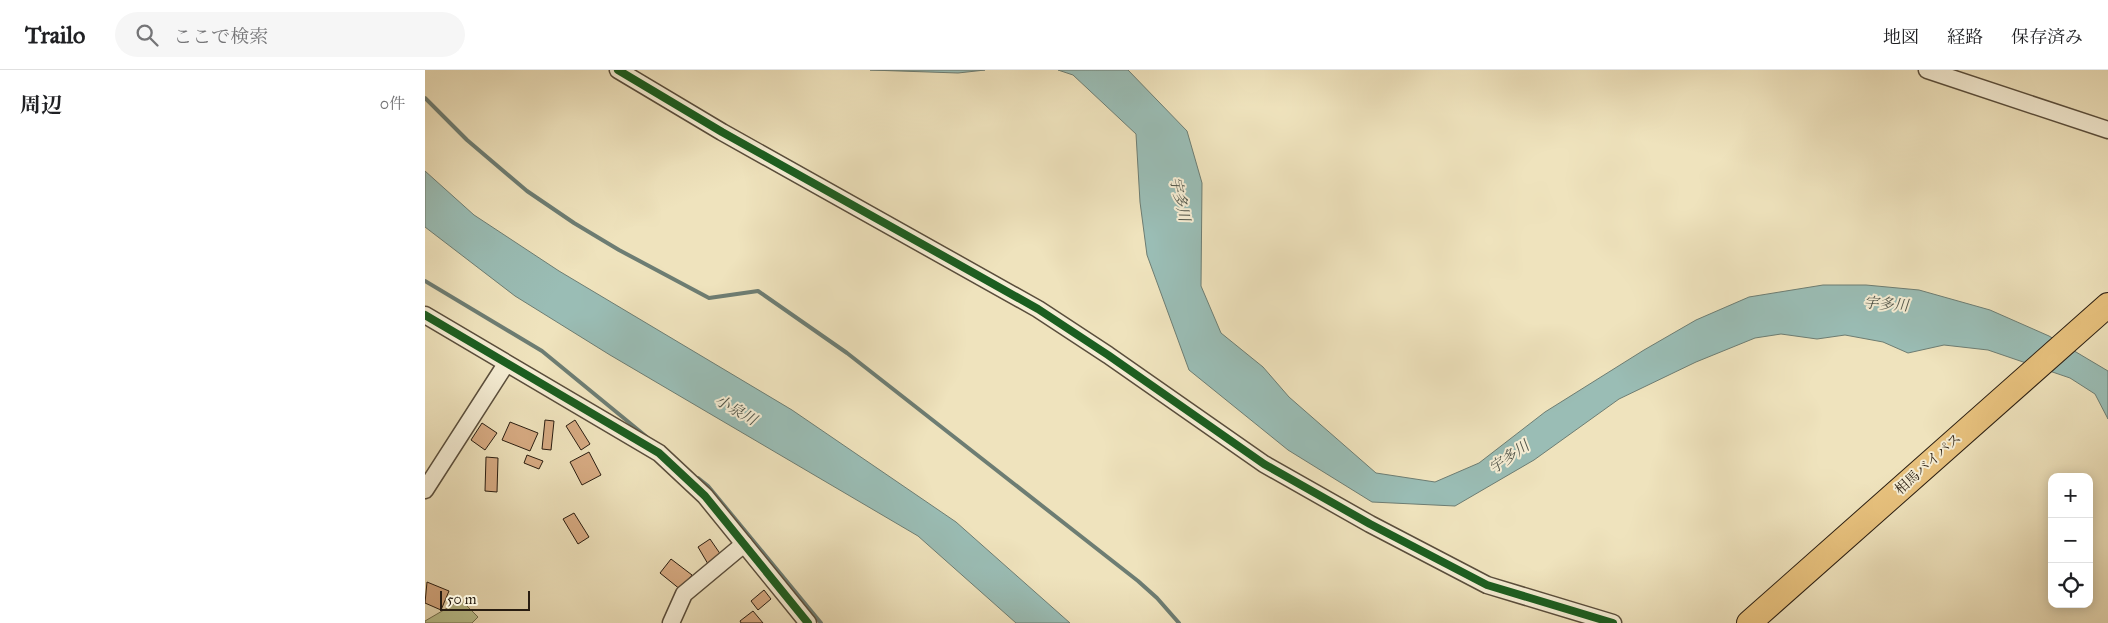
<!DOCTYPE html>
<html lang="ja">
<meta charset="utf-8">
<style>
:root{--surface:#fff;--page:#f6f6f6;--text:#202124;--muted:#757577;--line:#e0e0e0}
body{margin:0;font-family:"IM FELL Great Primer","Noto Serif JP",serif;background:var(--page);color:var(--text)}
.controls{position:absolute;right:15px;bottom:15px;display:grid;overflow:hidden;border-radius:10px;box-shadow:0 2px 12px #0003}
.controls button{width:45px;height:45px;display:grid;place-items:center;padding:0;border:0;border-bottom:1px solid var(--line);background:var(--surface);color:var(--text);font:25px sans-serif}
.scale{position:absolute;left:15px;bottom:12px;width:90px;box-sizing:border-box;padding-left:5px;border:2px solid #291d11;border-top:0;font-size:14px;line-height:18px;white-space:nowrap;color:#291d11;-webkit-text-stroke:4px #f5edd4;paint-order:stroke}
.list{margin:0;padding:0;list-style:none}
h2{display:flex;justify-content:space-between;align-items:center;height:65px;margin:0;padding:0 20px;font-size:21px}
h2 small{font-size:16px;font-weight:400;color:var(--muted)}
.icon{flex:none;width:28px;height:28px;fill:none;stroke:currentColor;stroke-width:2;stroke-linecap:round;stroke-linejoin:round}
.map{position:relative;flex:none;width:1683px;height:553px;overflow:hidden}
header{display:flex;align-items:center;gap:30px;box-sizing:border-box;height:70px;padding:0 25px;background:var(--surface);border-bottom:1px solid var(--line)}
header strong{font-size:24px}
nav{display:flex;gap:28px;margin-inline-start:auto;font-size:18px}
.search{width:350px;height:45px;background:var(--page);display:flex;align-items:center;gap:12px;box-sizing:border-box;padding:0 18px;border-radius:28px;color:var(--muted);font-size:19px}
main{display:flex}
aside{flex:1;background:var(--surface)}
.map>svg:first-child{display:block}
.green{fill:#bbc390;stroke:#727050}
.water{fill:#9abdb5;stroke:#6d7d73}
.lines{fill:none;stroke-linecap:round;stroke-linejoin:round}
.stream{stroke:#6d7d73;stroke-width:4}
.building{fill:#d7ab83;stroke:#291d11}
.minor-casing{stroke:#5a4e3c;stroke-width:19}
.highway-casing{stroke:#291d11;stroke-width:26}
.minor{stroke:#f5edd4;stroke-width:16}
.highway{stroke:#e8c27e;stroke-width:24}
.cycleway-casing{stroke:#f5edd4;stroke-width:11}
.cycleway{stroke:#1b5e20;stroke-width:8}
.labels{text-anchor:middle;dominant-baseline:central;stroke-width:4;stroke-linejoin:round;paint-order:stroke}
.street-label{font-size:14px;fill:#291d11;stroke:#f5edd4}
.water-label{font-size:15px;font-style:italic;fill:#51554a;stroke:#f5edd4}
</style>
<header>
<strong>Trailo</strong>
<div class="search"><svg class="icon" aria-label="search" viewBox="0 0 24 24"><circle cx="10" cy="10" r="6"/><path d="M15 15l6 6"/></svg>ここで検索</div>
<nav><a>地図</a><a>経路</a><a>保存済み</a></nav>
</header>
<main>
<aside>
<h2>周辺<small>0件</small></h2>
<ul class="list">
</ul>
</aside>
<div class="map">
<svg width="1683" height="553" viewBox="0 0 1683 553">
<rect width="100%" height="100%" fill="#efe3bd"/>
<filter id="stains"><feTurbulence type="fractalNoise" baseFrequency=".004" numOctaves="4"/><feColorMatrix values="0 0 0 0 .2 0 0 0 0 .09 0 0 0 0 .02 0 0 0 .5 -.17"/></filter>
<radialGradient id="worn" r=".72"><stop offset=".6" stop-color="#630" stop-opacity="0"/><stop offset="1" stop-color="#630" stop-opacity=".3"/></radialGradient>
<!-- green -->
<path class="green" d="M36,530L53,547L47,553H0V551Z"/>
<!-- water -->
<g class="water">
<path d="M445,0H560L533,3Z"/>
<path d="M633,0H703L762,61L777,113L776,216L796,263L838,297L864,327L951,403L1010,412L1054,393L1120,342L1219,280L1271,250L1324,227L1398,215H1441L1494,220L1565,240L1624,266L1683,301V349L1670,324L1645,308L1563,280L1519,275L1483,283L1458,272L1420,265L1392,269L1356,264L1330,268L1271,292L1194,329L1109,390L1030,436L947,432L863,380L764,300L722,185L715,132L711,64L648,5Z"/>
<path d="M0,101L49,145L134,201L367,340L531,452L645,553H591L493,466L185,285L90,226L0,157Z"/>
</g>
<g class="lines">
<!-- stream -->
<g class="stream">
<path d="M0,28L42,70L102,121L149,153L194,180L284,228L333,221L422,283L713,511L732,528L754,553"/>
<path d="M0,211L117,281L223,368"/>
<path d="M273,408L283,416L396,553"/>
</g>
</g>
<!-- building -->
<g class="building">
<path d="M120,350L129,351L126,380L117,379Z"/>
<path d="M150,350L165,374L156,380L141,356Z"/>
<path d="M85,352L113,363L105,381L77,370Z"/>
<path d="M57,353L72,363L60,380L46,370Z"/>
<path d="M164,382L176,405L157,415L145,392Z"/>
<path d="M102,385L118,391L114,399L99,393Z"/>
<path d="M61,387L73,388L72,422L60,421Z"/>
<path d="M149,443L164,467L153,474L138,449Z"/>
<path d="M285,469L296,485L283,494L273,477Z"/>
<path d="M246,489L267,505L256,520L235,503Z"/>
<path d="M2,512L24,521L16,540L0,533Z"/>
<path d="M339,520L346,529L333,540L326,531Z"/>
<path d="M328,541L338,553H316L315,551Z"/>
</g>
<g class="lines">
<!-- minor casing -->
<g class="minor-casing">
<g id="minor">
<path d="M193,0L297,62L613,239L683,285L839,394L945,454L1062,515L1188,553"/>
<path d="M1502,0L1683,60"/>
<path d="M0,245L234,383L280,426L383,553"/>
<path d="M0,420L81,294"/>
<path d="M246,553L259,524L319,474"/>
</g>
</g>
<!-- highway casing -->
<g class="highway-casing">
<path id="highway" d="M1324,553L1683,235"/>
</g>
<!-- minor -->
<use href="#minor" class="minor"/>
<!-- highway -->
<use href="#highway" class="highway"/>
<!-- cycleway casing -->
<g class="cycleway-casing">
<g id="cycleway">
<path d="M193,0L297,62L613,239L683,285L839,394L945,454L1062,515L1188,553"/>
<path d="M0,245L234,383L280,426L383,553"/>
</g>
</g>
<!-- cycleway -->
<use href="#cycleway" class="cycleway"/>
</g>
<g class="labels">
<!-- street labels -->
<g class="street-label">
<text transform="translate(1503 394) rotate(-42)">相馬バイパス</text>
</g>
<!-- water labels -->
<g class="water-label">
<text transform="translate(755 129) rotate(77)">宇多川</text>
<text transform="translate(1461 234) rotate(4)">宇多川</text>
<text transform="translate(311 340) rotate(30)">小泉川</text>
<text transform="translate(1084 387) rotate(-35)">宇多川</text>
</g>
</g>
<rect width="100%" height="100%" filter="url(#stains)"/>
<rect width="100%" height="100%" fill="url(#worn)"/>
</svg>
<div class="controls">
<button>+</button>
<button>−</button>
<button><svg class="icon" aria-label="locate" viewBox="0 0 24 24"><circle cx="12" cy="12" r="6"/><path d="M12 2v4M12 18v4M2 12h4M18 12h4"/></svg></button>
</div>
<div class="scale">50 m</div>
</div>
</main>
